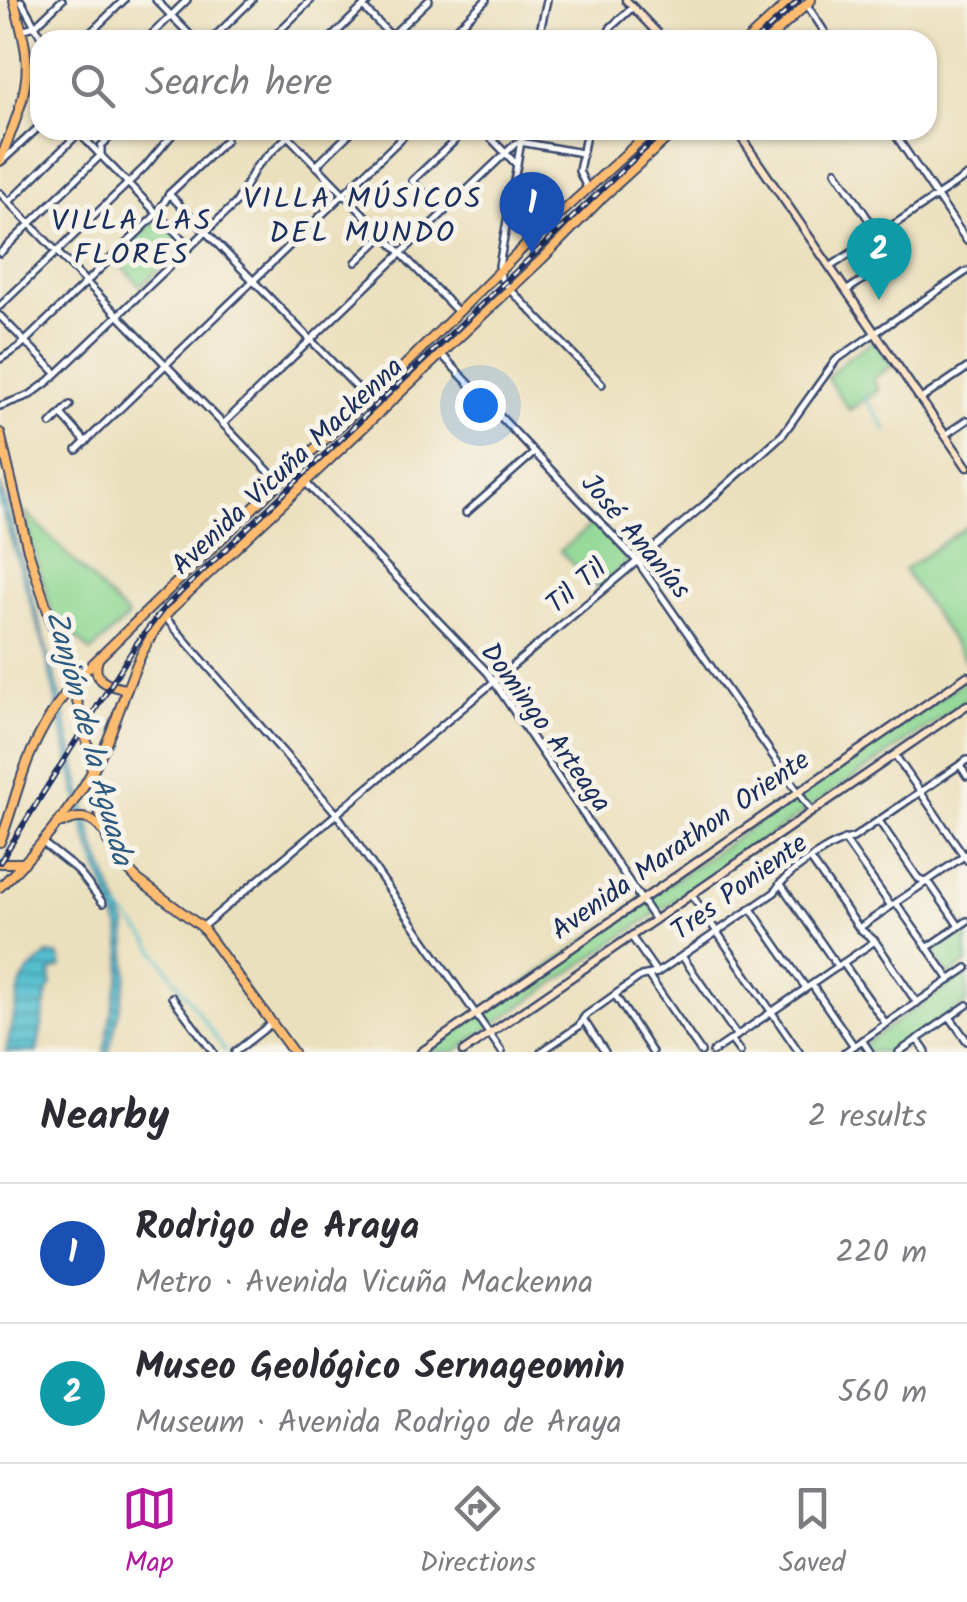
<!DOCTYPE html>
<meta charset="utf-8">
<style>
:root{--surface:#fff;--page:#f2f2f3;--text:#2b2b33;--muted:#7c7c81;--line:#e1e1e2;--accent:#b5179e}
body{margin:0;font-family:Kalam,sans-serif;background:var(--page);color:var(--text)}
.you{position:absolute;left:480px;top:405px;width:35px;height:35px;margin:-25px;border:8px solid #fff;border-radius:50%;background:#1a73e8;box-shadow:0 0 0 15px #1a73e833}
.badge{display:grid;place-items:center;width:65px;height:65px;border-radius:50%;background:var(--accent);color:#fff;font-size:32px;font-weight:700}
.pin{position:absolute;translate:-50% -82px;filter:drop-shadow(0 2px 5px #0008)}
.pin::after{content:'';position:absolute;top:52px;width:35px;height:30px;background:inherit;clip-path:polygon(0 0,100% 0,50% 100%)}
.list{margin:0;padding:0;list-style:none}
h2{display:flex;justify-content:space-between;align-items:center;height:130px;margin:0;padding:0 40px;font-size:42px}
h2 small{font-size:32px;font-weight:400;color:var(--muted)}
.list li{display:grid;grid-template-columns:65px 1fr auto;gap:30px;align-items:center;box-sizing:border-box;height:140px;padding:0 40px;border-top:2px solid var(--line)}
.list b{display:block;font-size:38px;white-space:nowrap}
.list p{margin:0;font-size:32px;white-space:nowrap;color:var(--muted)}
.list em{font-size:32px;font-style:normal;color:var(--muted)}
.icon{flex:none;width:55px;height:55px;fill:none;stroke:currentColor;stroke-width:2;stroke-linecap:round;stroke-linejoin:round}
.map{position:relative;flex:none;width:967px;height:1052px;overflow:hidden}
.search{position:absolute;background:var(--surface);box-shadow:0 2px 8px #0004;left:30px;right:30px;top:30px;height:110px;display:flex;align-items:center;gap:25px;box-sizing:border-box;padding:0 35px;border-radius:30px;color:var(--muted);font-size:38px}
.sheet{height:410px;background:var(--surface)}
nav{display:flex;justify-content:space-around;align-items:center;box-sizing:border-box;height:140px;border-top:2px solid var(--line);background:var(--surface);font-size:28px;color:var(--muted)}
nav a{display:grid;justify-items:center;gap:5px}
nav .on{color:var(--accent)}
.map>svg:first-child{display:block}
.green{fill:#8dd792;stroke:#548378;stroke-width:2.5}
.water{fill:url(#water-rules);stroke:#387796;stroke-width:2.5}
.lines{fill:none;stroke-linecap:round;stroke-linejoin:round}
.stream{stroke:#54bfcf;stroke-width:2.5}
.minor-casing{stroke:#3a4a6c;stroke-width:10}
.tertiary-casing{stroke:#3a4a6c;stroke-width:10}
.secondary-casing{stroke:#3a4a6c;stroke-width:11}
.primary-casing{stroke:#3a4a6c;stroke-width:12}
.minor{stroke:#fff;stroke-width:5}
.tertiary{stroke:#fff;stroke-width:5}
.secondary{stroke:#ffe4c6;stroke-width:6}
.primary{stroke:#febc70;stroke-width:8}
.rail-casing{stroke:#1b2f5e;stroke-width:6}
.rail{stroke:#f7f3e8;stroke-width:2.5;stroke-dasharray:8;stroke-linecap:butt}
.labels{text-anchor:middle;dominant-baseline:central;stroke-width:10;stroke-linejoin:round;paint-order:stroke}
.street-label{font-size:28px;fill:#1b2f5e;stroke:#f7f3e8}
.neighbourhood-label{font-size:30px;letter-spacing:2.5px;fill:#1b2f5e;stroke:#f7f3e8}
.water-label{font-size:30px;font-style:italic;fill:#2c5a80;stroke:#f7f3e8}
</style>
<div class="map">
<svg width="967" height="1052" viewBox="0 0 967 1052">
<defs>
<pattern id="water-rules" width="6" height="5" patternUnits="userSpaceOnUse" patternTransform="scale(2.5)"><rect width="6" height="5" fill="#54bfcf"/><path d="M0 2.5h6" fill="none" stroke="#459cab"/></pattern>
</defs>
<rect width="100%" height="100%" fill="#f7f3e8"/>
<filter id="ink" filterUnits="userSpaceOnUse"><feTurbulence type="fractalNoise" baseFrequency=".01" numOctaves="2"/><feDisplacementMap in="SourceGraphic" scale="20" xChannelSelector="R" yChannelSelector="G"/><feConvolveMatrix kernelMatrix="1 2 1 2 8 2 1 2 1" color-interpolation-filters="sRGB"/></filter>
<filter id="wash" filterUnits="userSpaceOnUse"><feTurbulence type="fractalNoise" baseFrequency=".0048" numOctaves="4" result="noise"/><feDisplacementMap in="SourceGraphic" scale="40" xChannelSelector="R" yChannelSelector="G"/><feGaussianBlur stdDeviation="2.25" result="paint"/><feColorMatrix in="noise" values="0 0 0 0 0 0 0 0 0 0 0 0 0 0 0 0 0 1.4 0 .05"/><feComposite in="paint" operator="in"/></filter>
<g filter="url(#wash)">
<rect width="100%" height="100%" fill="#ebe0bd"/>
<!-- green -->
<g class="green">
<path d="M156,219L160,220L182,242L183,247L141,286L114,259Z"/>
<path d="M874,340L892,366L873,379L879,390L849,410L827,378L846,359Z"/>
<path d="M26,512L128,617L91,652L53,615L29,533Z"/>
<path d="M594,523L627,556V564L596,588L560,551Z"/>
<path d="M967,526V663L904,570Z"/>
<path d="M967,679V700L454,1052H424Z"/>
<path d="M967,925V963L949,976L931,949Z"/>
<path d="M967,973V1002L893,1052H852Z"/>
</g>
<!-- water -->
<g class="water">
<path d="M0,484L59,691L94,844L126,925L127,976L109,1052H104L115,994L121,974L122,953L120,930L86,835L43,642L0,504Z"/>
<path d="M48,954L59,956L62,967L54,969L50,975L52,985L48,991L37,1052H6L21,983L28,972Z"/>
</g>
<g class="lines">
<!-- stream -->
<g class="stream">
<path d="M864,396L887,431"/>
<path d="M120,909L147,939L226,1052"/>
</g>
</g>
</g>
<g filter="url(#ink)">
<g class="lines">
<!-- minor casing -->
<g class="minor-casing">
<g id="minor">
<path d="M156,0L195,40"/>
<path d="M21,1L43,40"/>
<path d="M363,7L395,40"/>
<path d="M21,30L35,26L62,0"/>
<path d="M83,40L124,0"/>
<path d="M146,40L187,0"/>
<path d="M211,40L252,0"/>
<path d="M270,40L311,0"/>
<path d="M329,40L370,0"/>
<path d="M387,40L429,0"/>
<path d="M445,40L486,0"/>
<path d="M503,40L513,32L538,39"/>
<path d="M605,40L611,27L633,7"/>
<path d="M76,130L189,246"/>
<path d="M96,130L106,141"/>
<path d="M282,130L457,311"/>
<path d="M483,130L517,165"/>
<path d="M587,130L579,171L587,188"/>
<path d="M2,161L40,126"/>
<path d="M316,166L353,130"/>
<path d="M836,171L879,235"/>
<path d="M0,193L279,482"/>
<path d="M169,194L369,400"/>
<path d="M9,202L78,134"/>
<path d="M443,212L412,181L466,130"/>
<path d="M0,253L101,155V146L117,130"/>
<path d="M356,262L383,236"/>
<path d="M830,267L967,176"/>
<path d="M510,289L602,384"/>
<path d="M846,291L901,254L886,230"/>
<path d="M0,306L145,167L176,130"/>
<path d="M0,316L56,373"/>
<path d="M441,354L638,562L812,812"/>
<path d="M0,359L19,347L158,213L169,194L226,140"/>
<path d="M921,399L967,368"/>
<path d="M0,406L30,395L49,381L236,203L256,167L294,130"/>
<path d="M61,414L86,442"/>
<path d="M51,424L70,405"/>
<path d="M223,424L515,144L520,142L582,153"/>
<path d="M945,435L967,420"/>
<path d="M77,450L410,130"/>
<path d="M306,483L488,673L655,920"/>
<path d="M466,513L534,453"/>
<path d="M164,616L337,814L502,1052"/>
<path d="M960,765L967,776"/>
<path d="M879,821L918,878L931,885L959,926"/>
<path d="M844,839L891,906"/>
<path d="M43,843L77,870L103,903"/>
<path d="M811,860L859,928L875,941L917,1003"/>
<path d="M780,883L838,967"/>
<path d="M691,894L799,1052"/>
<path d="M896,903L950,980"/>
<path d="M751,909L806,988"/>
<path d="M202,927L703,506L783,434L836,360L875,333"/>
<path d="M859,928L967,854"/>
<path d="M631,936L657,973"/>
<path d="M927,948L967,921"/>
<path d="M682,956L737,1036"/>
<path d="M843,963L886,1024"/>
<path d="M648,975L701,1052"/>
<path d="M812,985L854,1046"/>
<path d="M615,995L652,1052"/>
<path d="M172,997L213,1052"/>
<path d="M950,1017L967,1041"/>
<path d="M583,1019L605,1052"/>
<path d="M917,1039L926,1052"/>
<path d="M731,1040L740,1052"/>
<path d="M862,1040L870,1052"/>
<path d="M235,1052L272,1023"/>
<path d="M541,1052L579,1026L585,1016L641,976L657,973L775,892C783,874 833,841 853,838L967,760"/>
<path d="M713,1052L875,941"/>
<path d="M845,1052L967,968"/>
<path d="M899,1052L967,1005"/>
</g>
</g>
<!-- tertiary casing -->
<g class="tertiary-casing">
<g id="tertiary">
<path d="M807,5L830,40"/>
<path d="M538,40L547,0"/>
<path d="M892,130L967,241"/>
<path d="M510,289L501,278L499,266L523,130"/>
<path d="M875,333L967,271"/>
<path d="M895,755L967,860"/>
</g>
</g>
<!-- secondary casing -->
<g class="secondary-casing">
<g id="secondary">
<path d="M626,0L664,40"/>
<path d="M736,130L967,467"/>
<path d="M421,1052L967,676"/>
<path d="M463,1052L967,705"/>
</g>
</g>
<!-- primary casing -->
<g class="primary-casing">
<g id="primary">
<path d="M748,40L791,0"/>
<path d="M768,40L811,0"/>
<path d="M0,161C12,128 31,90 26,54C24,36 18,18 14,0"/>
<path d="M0,433L28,550L83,720L98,806L108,842L121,862L137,879L202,927L293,1052"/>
<path d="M98,659C91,680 107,686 126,689"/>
<path d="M62,823C79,815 91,816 102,830"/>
<path d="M0,842C8,823 13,802 20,782C32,744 51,710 77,679L311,452L390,380L524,247L652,130"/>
<path d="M0,863H24"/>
<path d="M0,887C43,845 80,801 105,746C127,697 134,651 171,609L542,259L607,193L676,130"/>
</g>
</g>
<!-- minor -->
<use href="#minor" class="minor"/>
<!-- tertiary -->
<use href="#tertiary" class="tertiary"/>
<!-- secondary -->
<use href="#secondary" class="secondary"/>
<!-- primary -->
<use href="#primary" class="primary"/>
<!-- rail casing -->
<g class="rail-casing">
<g id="rail">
<path d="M756,40L799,0"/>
<path d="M0,862L137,643L164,608L664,130"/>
</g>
</g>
<!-- rail -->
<use href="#rail" class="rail"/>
</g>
</g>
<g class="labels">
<!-- street labels -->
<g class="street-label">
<text transform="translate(288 467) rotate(-43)">Avenida Vicuña Mackenna</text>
<text transform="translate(635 537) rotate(50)">José Ananías</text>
<text transform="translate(577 587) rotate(-40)">Til Til</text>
<text transform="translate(545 728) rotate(54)">Domingo Arteaga</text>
<text transform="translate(681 846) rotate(-35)">Avenida Marathon Oriente</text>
<text transform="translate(740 888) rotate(-36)">Tres Poniente</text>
</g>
<!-- neighbourhood labels -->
<g class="neighbourhood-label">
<text x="363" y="200">VILLA MÚSICOS<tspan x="363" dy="34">DEL MUNDO</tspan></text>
<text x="132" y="222">VILLA LAS<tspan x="132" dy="34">FLORES</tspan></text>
</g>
<!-- water labels -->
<g class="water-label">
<text transform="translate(88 738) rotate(75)">Zanjón de la Aguada</text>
</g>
</g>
</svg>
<div class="you"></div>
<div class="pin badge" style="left:532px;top:254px;background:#1a4fb4">1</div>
<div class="pin badge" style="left:879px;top:300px;background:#0f9aa8">2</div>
<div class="search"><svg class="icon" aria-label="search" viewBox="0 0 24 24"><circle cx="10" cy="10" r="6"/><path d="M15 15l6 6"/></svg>Search here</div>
</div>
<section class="sheet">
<h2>Nearby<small>2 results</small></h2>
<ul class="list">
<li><span class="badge" style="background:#1a4fb4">1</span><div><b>Rodrigo de Araya</b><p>Metro · Avenida Vicuña Mackenna</p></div><em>220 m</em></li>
<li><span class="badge" style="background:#0f9aa8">2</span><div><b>Museo Geológico Sernageomin</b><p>Museum · Avenida Rodrigo de Araya</p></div><em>560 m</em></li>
</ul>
</section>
<nav>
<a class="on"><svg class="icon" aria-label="map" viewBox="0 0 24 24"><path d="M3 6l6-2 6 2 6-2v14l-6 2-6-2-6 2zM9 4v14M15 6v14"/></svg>Map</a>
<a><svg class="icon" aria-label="directions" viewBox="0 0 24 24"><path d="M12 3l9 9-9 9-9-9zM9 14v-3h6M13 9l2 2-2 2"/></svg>Directions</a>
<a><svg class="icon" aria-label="saved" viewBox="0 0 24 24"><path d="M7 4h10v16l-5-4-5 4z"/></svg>Saved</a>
</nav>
